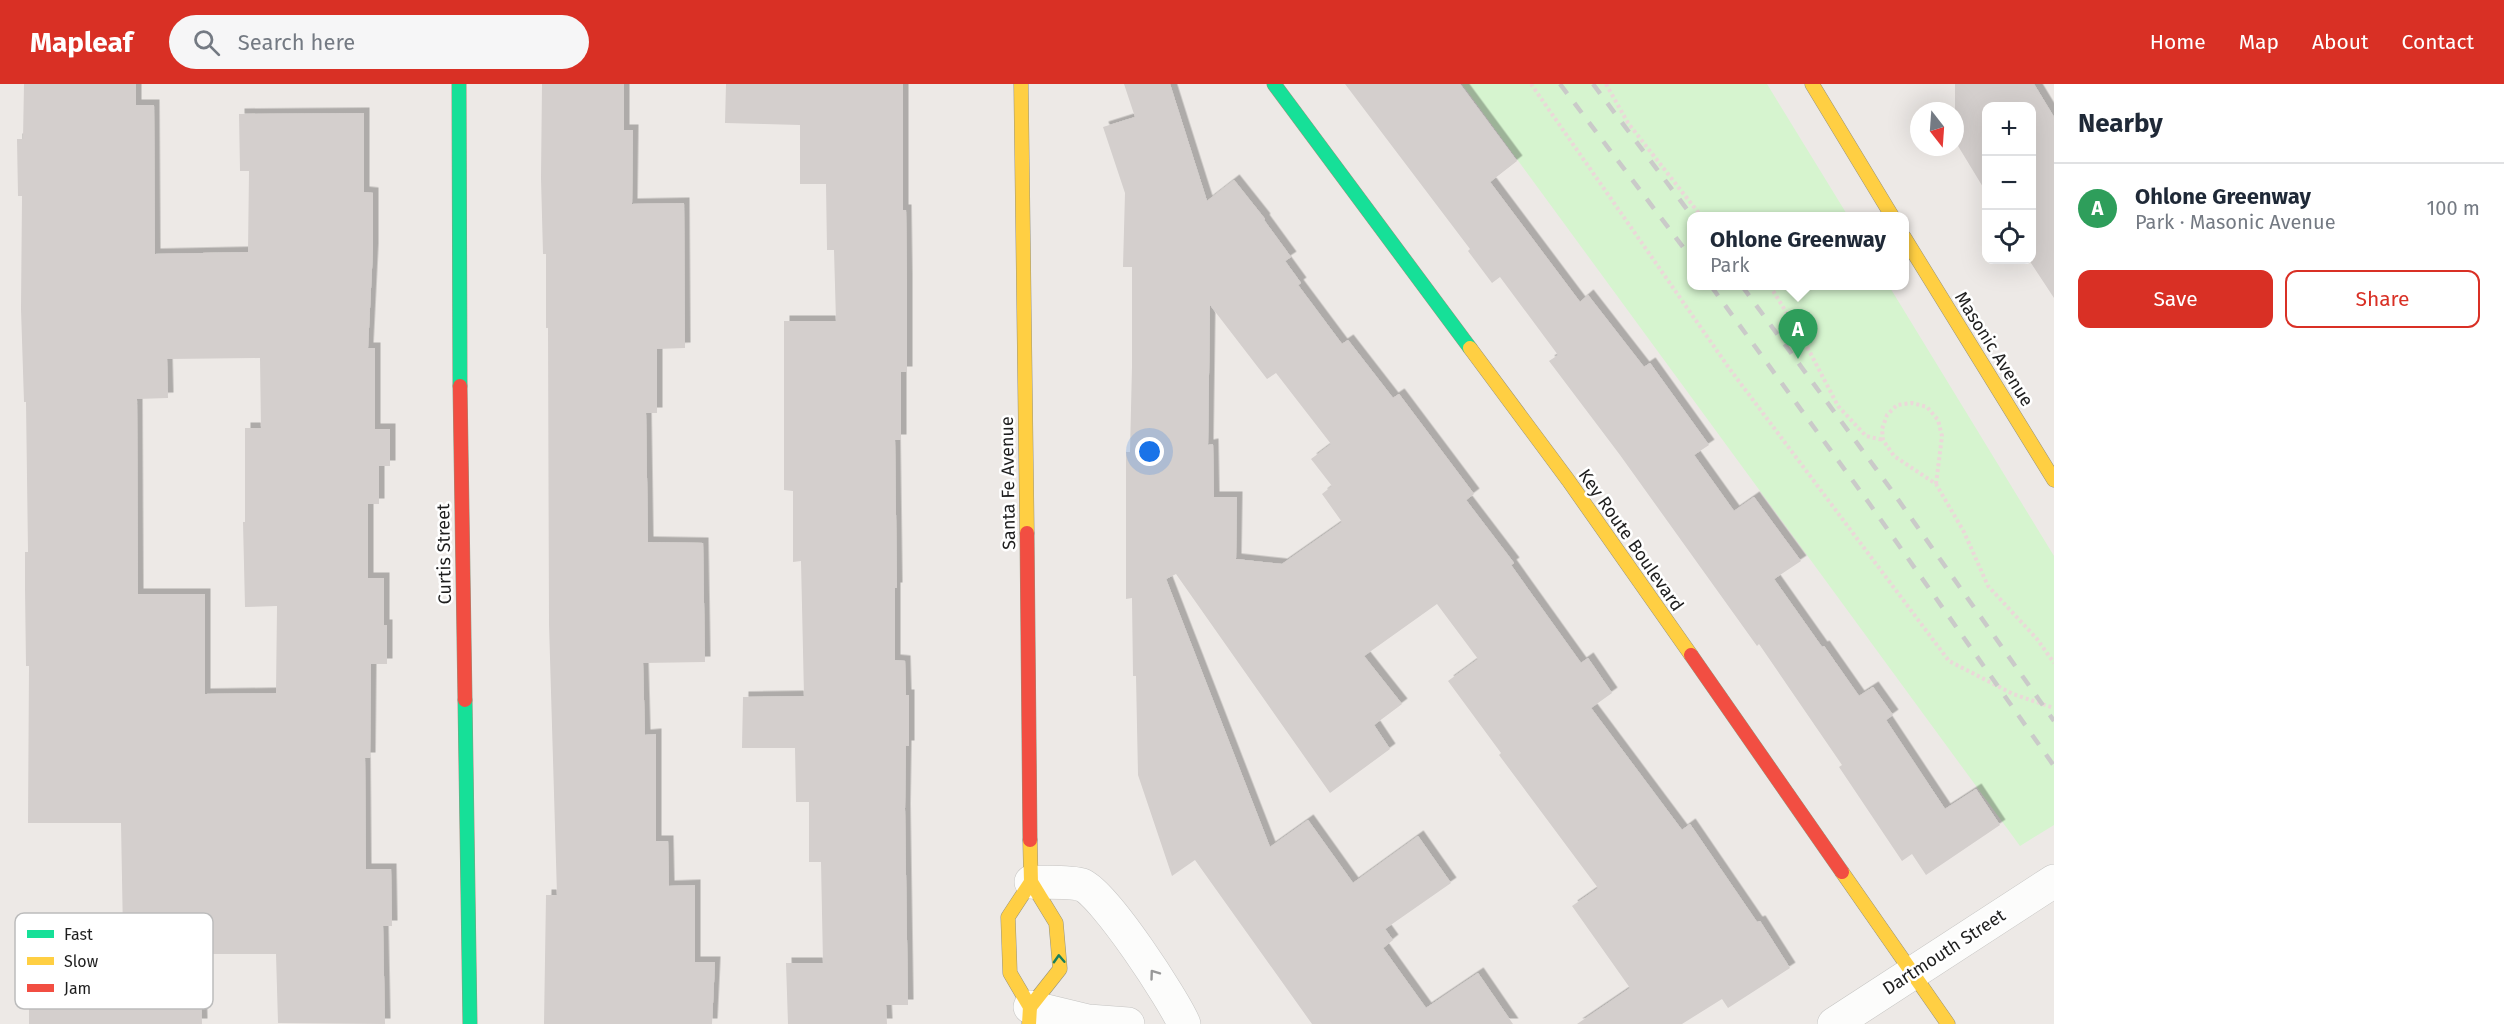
<!DOCTYPE html>
<meta charset="utf-8">
<style>
:root{--surface:#fff;--page:#f6f6f7;--text:#1f2937;--muted:#747a83;--line:#e0e1e3;--accent:#d93025}
body{margin:0;font-family:"Fira Sans",sans-serif;background:var(--page);color:var(--text)}
.controls{position:absolute;right:18px;top:18px;display:grid;overflow:hidden;border-radius:12px;box-shadow:0 6px 24px #0002}
.controls button{width:54px;height:54px;display:grid;place-items:center;padding:0;border:0;border-bottom:2px solid var(--line);background:var(--surface);color:var(--text);font:30px sans-serif}
.compass{position:absolute;left:1910px;top:18px;width:54px;height:54px;border-radius:50%;background:var(--surface);box-shadow:0 6px 24px #0002;rotate:163deg}
.you{position:absolute;left:1150px;top:368px;width:21px;height:21px;margin:-15px;border:4px solid #fff;border-radius:50%;background:#1a73e8;box-shadow:0 0 0 9px #1a73e833}
.badge{display:grid;place-items:center;width:39px;height:39px;border-radius:50%;background:var(--accent);color:#fff;font-size:20px;font-weight:700}
.pin{position:absolute;translate:-50% -50px;filter:drop-shadow(0 2px 3px #0008)}
.pin::after{content:'';position:absolute;top:32px;width:21px;height:18px;background:inherit;clip-path:polygon(0 0,100% 0,50% 100%)}
.popup{position:absolute;left:1687px;top:128px;width:222px;height:78px;box-sizing:border-box;display:grid;place-content:center;border-radius:12px;background:var(--surface);filter:drop-shadow(0 2px 4px #0005);font-size:20px;white-space:nowrap;color:var(--muted)}
.popup b{font-size:22px;color:var(--text)}
.popup::after{content:'';position:absolute;left:50%;top:100%;margin-left:-12px;border:12px solid transparent;border-top-color:var(--surface)}
.list{margin:0;padding:0;list-style:none}
h2{display:flex;justify-content:space-between;align-items:center;height:78px;margin:0;padding:0 24px;font-size:26px}
h2 small{font-size:20px;font-weight:400;color:var(--muted)}
.list li{display:grid;grid-template-columns:39px 1fr auto;gap:18px;align-items:center;box-sizing:border-box;height:90px;padding:0 24px;border-top:2px solid var(--line)}
.list b{display:block;font-size:22px;white-space:nowrap}
.list p{margin:0;font-size:20px;white-space:nowrap;color:var(--muted)}
.list em{font-size:20px;font-style:normal;color:var(--muted)}
.actions{display:flex;gap:12px;padding:18px 24px}
.actions a{flex:1;padding:14px 0;border:2px solid var(--accent);border-radius:12px;text-align:center;font-size:21px;color:var(--accent)}
.actions .main{background:var(--accent);color:#fff}
.icon{flex:none;width:33px;height:33px;fill:none;stroke:currentColor;stroke-width:2;stroke-linecap:round;stroke-linejoin:round}
.map{position:relative;flex:none;width:2054px;height:940px;overflow:hidden}
header{display:flex;align-items:center;gap:36px;box-sizing:border-box;height:84px;padding:0 30px;background:var(--accent);color:#fff}
header strong{font-size:28px}
nav{display:flex;gap:33px;margin-inline-start:auto;font-size:21px}
.search{width:420px;height:54px;background:var(--page);display:flex;align-items:center;gap:15px;box-sizing:border-box;padding:0 21px;border-radius:33px;color:var(--muted);font-size:22px}
main{display:flex}
aside{flex:1;background:var(--surface)}
.map>svg:first-child{display:block}
.park{fill:#d6f4cf}
.building{fill:#d4cfcd;fill-rule:evenodd;filter:url(#shadow)}
.lines{fill:none;stroke-linecap:round;stroke-linejoin:round}
.street-casing{stroke:#c5c4c2;stroke-width:34}
.fast-casing{stroke:#98947e;stroke-width:15}
.slow-casing{stroke:#98947e;stroke-width:15}
.jam-casing{stroke:#98947e;stroke-width:15}
.path{stroke:#ebd8d9;stroke-width:4;stroke-dasharray:3 3;stroke-linecap:butt}
.street{stroke:#fcfcfb;stroke-width:33}
.fast{stroke:#16e098;stroke-width:14}
.slow{stroke:#ffcf43;stroke-width:14}
.jam{stroke:#f24e42;stroke-width:14}
.rail{stroke:#cacac9;stroke-width:4.5;stroke-dasharray:12 12;stroke-linecap:butt}
.oneway{stroke:#1a7f5b}
.oneway2{stroke:#989898}
.labels{text-anchor:middle;dominant-baseline:central;stroke-width:5;stroke-linejoin:round;paint-order:stroke}
.street-label{font-size:18px;fill:#1e1e1e;stroke:#fff}
.key{fill:#fff;stroke:#bcbcbc;stroke-width:1.5}
.key-label{font-size:16px;fill:#1e1e1e}
</style>
<header>
<strong>Mapleaf</strong>
<div class="search"><svg class="icon" aria-label="search" viewBox="0 0 24 24"><circle cx="10" cy="10" r="6"/><path d="M15 15l6 6"/></svg>Search here</div>
<nav><a>Home</a><a>Map</a><a>About</a><a>Contact</a></nav>
</header>
<main>
<div class="map">
<svg width="2054" height="940" viewBox="0 0 2054 940">
<defs>
<filter id="shadow"><feDropShadow dx="5.5" dy="-5.5" stdDeviation="0" flood-color="#0004"/></filter>
</defs>
<rect width="100%" height="100%" fill="#ede9e6"/>
<!-- park -->
<path class="park" d="M1462,0H1767L1848,132H1692V202H1889L2054,472V741L2020,762Z"/>
<!-- building -->
<g class="building">
<path d="M24,0H136V21H154L155,170L248,168L249,87H240L239,30L364,29V108L373,109V165L368,264H375V345H390V382H379V420H368V494H384V541H387V580H371L370,674H365L366,785H391L392,842H383L385,940L278,939L276,870H200L202,940H29V890H39V849L123,850L121,739H28L29,582H26L25,504V468H28L26,318H24L21,225L22,112H18L17,55H23ZM260,274L261,344H245V438H243L245,523L277,522L276,609L205,610V510H138L137,315L168,314L167,275Z"/>
<path d="M542,0H624V46H633L632,120L684,119L685,264L657,265V329H646L648,458L703,459L705,578L643,579L645,651L656,650V757H668L669,802L695,801V878H715L712,940H544L546,811H557L549,540L548,244H546V170H543L541,94Z"/>
<path d="M726,0H903V126H906L907,195V288H901V356H895L897,504H895V576L905,577L906,611H909V662H906L905,725L908,921H886L887,940H788L786,879H823L821,778H809V718H796L795,664H742L743,613L804,612L801,477L793,478V407L784,406V237H836L834,166H827L826,100H800V41L725,39Z"/>
<path d="M1124,0H1170L1207,117L1234,96L1265,135L1264,136L1291,173L1285,177L1301,199L1298,201L1342,260L1348,256L1393,314L1399,310L1474,410L1466,416L1514,479L1511,481L1581,579L1588,574L1612,609L1591,624L1682,746L1690,740L1757,838L1760,837L1790,884L1728,924L1722,915L1682,940H1577L1630,904L1572,822L1598,804L1499,671L1501,669L1448,597L1478,575L1437,520L1364,572L1402,620L1374,641L1390,665L1330,709L1176,490L1166,495L1270,763L1308,736L1353,799L1418,752L1451,799L1385,845L1393,856L1383,864L1426,924L1478,889L1513,940H1312L1195,776L1172,792L1138,691L1136,592H1133L1132,514L1126,515V368H1130L1132,282V183H1123L1125,109L1103,43L1135,33ZM1210,221L1267,295L1276,289L1331,360L1311,375L1332,402L1322,410L1342,438L1282,480L1236,475L1237,413H1214L1213,360L1208,361Z"/>
<path d="M1345,0H1460L1517,77L1490,98L1580,218L1588,211L1644,283L1650,279L1709,361L1694,371L1734,427L1754,413L1801,477L1774,495L1822,563L1824,562L1859,612L1873,603L1893,631L1886,636L1945,725L1976,705L2000,741L1926,791L1912,770L1902,777L1839,683L1842,681L1759,560L1757,562L1620,371L1549,277L1558,271L1500,193L1492,199L1468,167L1470,165Z"/>
<path d="M1955,0H2034L2054,33V214L2029,176H2031V22H1986V108L1955,57Z"/>
</g>
<g class="lines">
<!-- street casing -->
<g class="street-casing">
<g id="street">
<path d="M1031,798C1044,799 1070,797 1082,801C1104,809 1174,916 1184,940"/>
<path d="M1030,923L1088,937L1128,940"/>
<path d="M1834,940L2054,797"/>
</g>
</g>
<!-- fast casing -->
<g class="fast-casing">
<g id="fast">
<path d="M459,0L460,302"/>
<path d="M1274,0L1470,264"/>
<path d="M465,616L470,940"/>
</g>
</g>
<!-- slow casing -->
<g class="slow-casing">
<g id="slow">
<path d="M1021,0L1027,449"/>
<path d="M1812,0L1892,132"/>
<path d="M1904,153L2054,396"/>
<path d="M1470,264L1568,396L1691,571"/>
<path d="M1842,788L1948,940"/>
<path d="M1030,923L1060,885L1056,839L1031,798L1030,756"/>
<path d="M1029,940L1030,923L1010,889L1008,833L1031,798"/>
</g>
</g>
<!-- jam casing -->
<g class="jam-casing">
<g id="jam">
<path d="M460,302L465,616"/>
<path d="M1027,449L1030,756"/>
<path d="M1691,571L1842,788"/>
</g>
</g>
<!-- path -->
<g class="path">
<path d="M1531,0L1729,284L1949,577L2013,610L2054,624"/>
<path d="M1606,0L1628,39L1701,132"/>
<path d="M1770,202L1803,255L1838,322L1866,352L1883,356"/>
<path d="M1936,400L1942,352L1938,336L1927,323L1912,319L1897,321L1887,331L1882,345L1883,356L1894,372L1936,400L1964,448L1988,502L2037,555L2054,579"/>
</g>
<!-- street -->
<use href="#street" class="street"/>
<!-- fast -->
<use href="#fast" class="fast"/>
<!-- slow -->
<use href="#slow" class="slow"/>
<!-- jam -->
<use href="#jam" class="jam"/>
<!-- rail -->
<g class="rail">
<path d="M1560,0L1692,175"/>
<path d="M1593,0L1692,132"/>
<path d="M1711,202L1869,419L2054,682"/>
<path d="M1742,202L1890,404L2054,637"/>
</g>
</g>
<!-- one-way arrows -->
<defs><path id="oneway-chevron" d="M-2-3.5L2.5 0L-2 3.5" fill="none" stroke-width="1.6" stroke-linecap="round" stroke-linejoin="round" transform="scale(1.5)"/></defs>
<use class="oneway" href="#oneway-chevron" transform="translate(1059 875) rotate(-93)"/>
<use class="oneway2" href="#oneway-chevron" transform="translate(1154 890) rotate(-126)"/>
<g class="labels">
<!-- street labels -->
<g class="street-label">
<text transform="translate(1994 265) rotate(58)">Masonic Avenue</text>
<text transform="translate(1008 399) rotate(-91)">Santa Fe Avenue</text>
<text transform="translate(1631 456) rotate(55)">Key Route Boulevard</text>
<text transform="translate(444 470) rotate(-91)">Curtis Street</text>
<text transform="translate(1944 868) rotate(-33)">Dartmouth Street</text>
</g>
</g>
<!-- legend -->
<rect x="15" y="829" width="198" height="96" rx="9" class="key"/>
<rect x="27" y="846" width="27" height="8" fill="#16e098"/>
<rect x="27" y="873" width="27" height="8" fill="#ffcf43"/>
<rect x="27" y="900" width="27" height="8" fill="#f24e42"/>
<g class="key-label">
<text x="64" y="856">Fast</text>
<text x="64" y="883">Slow</text>
<text x="64" y="910">Jam</text>
</g>
</svg>
<div class="controls">
<button>+</button>
<button>−</button>
<button><svg class="icon" aria-label="locate" viewBox="0 0 24 24"><circle cx="12" cy="12" r="6"/><path d="M12 2v4M12 18v4M2 12h4M18 12h4"/></svg></button>
</div>
<svg class="compass" viewBox="-18 -18 36 36"><path d="M0-13l5 13h-10z" fill="#e53935"/><path d="M0 13l5-13h-10z" fill="#747a83"/></svg>
<div class="you"></div>
<div class="pin badge" style="left:1798px;top:275px;background:#2e9e5b">A</div>
<div class="popup"><b>Ohlone Greenway</b>Park</div>
</div>
<aside>
<h2>Nearby<small></small></h2>
<ul class="list">
<li><span class="badge" style="background:#2e9e5b">A</span><div><b>Ohlone Greenway</b><p>Park · Masonic Avenue</p></div><em>100 m</em></li>
</ul>
<div class="actions"><a class="main">Save</a><a>Share</a></div>
</aside>
</main>
